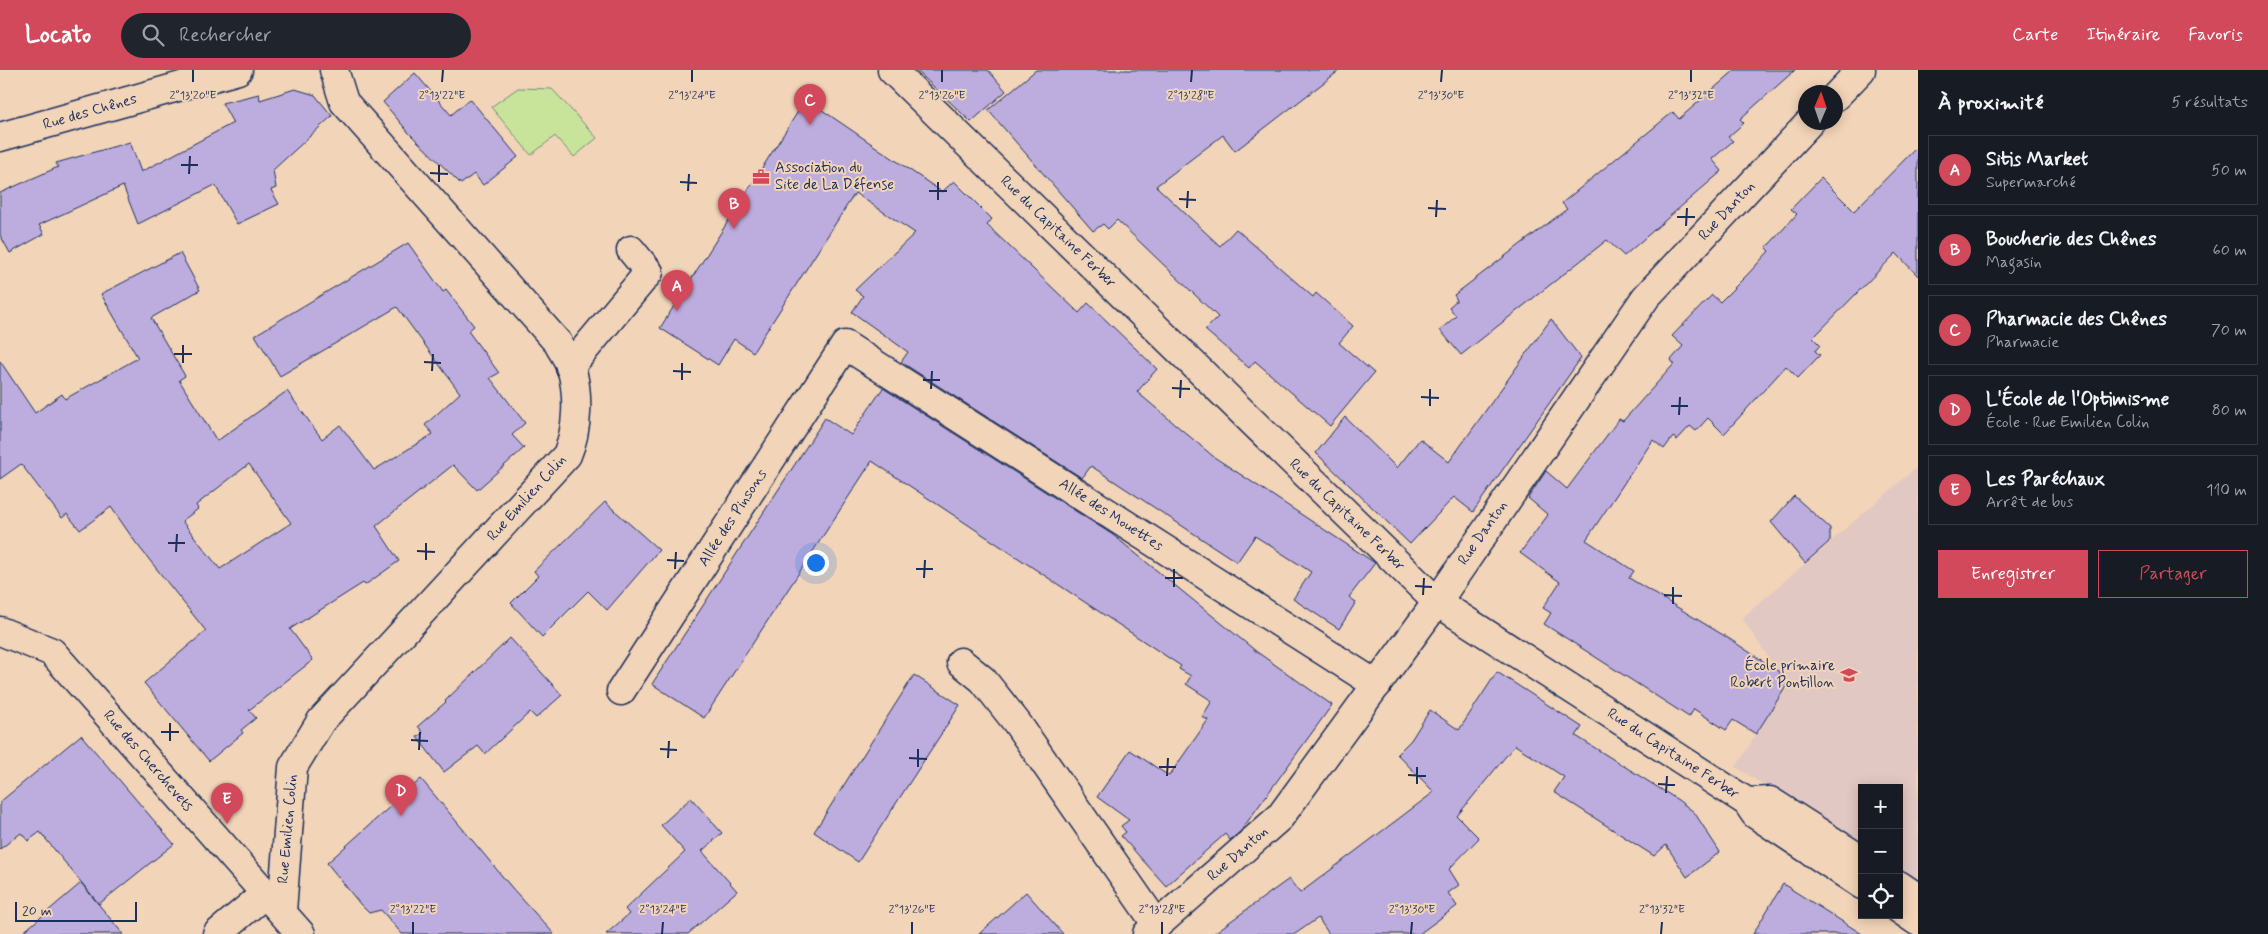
<!DOCTYPE html>
<html lang="fr">
<meta charset="utf-8">
<style>
:root{--surface:#171b24;--page:#20242c;--text:#f1f3f6;--muted:#9ea1a6;--line:#363941;--accent:#d1495b}
body{margin:0;font-family:Mynerve,sans-serif;background:var(--page);color:var(--text)}
.controls{position:absolute;right:15px;bottom:15px;display:grid;overflow:hidden;border-radius:0px;box-shadow:0 2px 12px #0003}
.controls button{width:45px;height:45px;display:grid;place-items:center;padding:0;border:0;border-bottom:1px solid var(--line);background:var(--surface);color:var(--text);font:25px sans-serif}
.compass{position:absolute;left:1798px;top:15px;width:45px;height:45px;border-radius:50%;background:var(--surface);box-shadow:0 2px 12px #0003;rotate:2deg}
.scale{position:absolute;left:15px;bottom:12px;width:122px;box-sizing:border-box;padding-left:5px;border:2px solid #1b2f5e;border-top:0;font-size:14px;line-height:18px;white-space:nowrap;color:#1b2f5e;-webkit-text-stroke:4px #f2d4b8;paint-order:stroke}
.you{position:absolute;left:815px;top:492px;width:18px;height:18px;margin:-12px;border:4px solid #fff;border-radius:50%;background:#1a73e8;box-shadow:0 0 0 8px #1a73e833}
.badge{display:grid;place-items:center;width:32px;height:32px;border-radius:50%;background:var(--accent);color:#fff;font-size:16px;font-weight:700}
.pin{position:absolute;translate:-50% -41px;filter:drop-shadow(0 1px 2px #0008)}
.pin::after{content:'';position:absolute;top:26px;width:18px;height:15px;background:inherit;clip-path:polygon(0 0,100% 0,50% 100%)}
.list{margin:0;padding:0;list-style:none}
h2{display:flex;justify-content:space-between;align-items:center;height:65px;margin:0;padding:0 20px;font-size:21px}
h2 small{font-size:16px;font-weight:400;color:var(--muted)}
.list li{display:grid;grid-template-columns:32px 1fr auto;gap:15px;align-items:center;box-sizing:border-box;height:70px;margin:0 10px 10px;padding:0 10px;border:1px solid var(--line);border-radius:0px}
.list b{display:block;font-size:19px;white-space:nowrap}
.list p{margin:0;font-size:16px;white-space:nowrap;color:var(--muted)}
.list em{font-size:16px;font-style:normal;color:var(--muted)}
.actions{display:flex;gap:10px;padding:15px 20px}
.actions a{flex:1;padding:11px 0;border:1px solid var(--accent);border-radius:0px;text-align:center;font-size:18px;color:var(--accent)}
.actions .main{background:var(--accent);color:#fff}
.icon{flex:none;width:28px;height:28px;fill:none;stroke:currentColor;stroke-width:2;stroke-linecap:round;stroke-linejoin:round}
.map{position:relative;flex:none;width:1918px;height:864px;overflow:hidden}
header{display:flex;align-items:center;gap:30px;box-sizing:border-box;height:70px;padding:0 25px;background:var(--accent);color:#fff}
header strong{font-size:24px}
nav{display:flex;gap:28px;margin-inline-start:auto;font-size:18px}
.search{width:350px;height:45px;background:var(--page);display:flex;align-items:center;gap:12px;box-sizing:border-box;padding:0 18px;border-radius:28px;color:var(--muted);font-size:19px}
main{display:flex}
aside{flex:1;background:var(--surface)}
.map>svg:first-child{display:block}
.built{fill:#e2c8c3}
.green{fill:#c8e49b;stroke:#728a7c}
.building{fill:#bdadde;stroke:#1b2f5e;fill-rule:evenodd}
.lines{fill:none;stroke-linecap:round;stroke-linejoin:round}
.minor-casing{stroke:#1b2f5e;stroke-width:31}
.minor{stroke:#f2d4b8;stroke-width:28}
.ticks{fill:none;stroke:#1b2f5e;stroke-width:2}
.labels{text-anchor:middle;dominant-baseline:central;stroke-width:4;stroke-linejoin:round;paint-order:stroke}
.street-label{font-size:15px;fill:#1b2f5e;stroke:#f2d4b8}
.poi-label{font-size:15px;fill:#1b2f5e;stroke:#f2d4b8;text-anchor:start}
.ticks-label{font-size:12px;text-anchor:middle;fill:#1b2f5e;stroke:#f2d4b8;stroke-width:4;stroke-linejoin:round;paint-order:stroke}
</style>
<header>
<strong>Locato</strong>
<div class="search"><svg class="icon" aria-label="search" viewBox="0 0 24 24"><circle cx="10" cy="10" r="6"/><path d="M15 15l6 6"/></svg>Rechercher</div>
<nav><a>Carte</a><a>Itinéraire</a><a>Favoris</a></nav>
</header>
<main>
<div class="map">
<svg width="1918" height="864" viewBox="0 0 1918 864">
<rect width="100%" height="100%" fill="#f2d4b8"/>
<filter id="ink" filterUnits="userSpaceOnUse"><feTurbulence type="fractalNoise" baseFrequency=".02" numOctaves="2"/><feDisplacementMap in="SourceGraphic" scale="10" xChannelSelector="R" yChannelSelector="G"/><feConvolveMatrix kernelMatrix="1 2 1 2 8 2 1 2 1" color-interpolation-filters="sRGB"/></filter>
<g filter="url(#ink)">
<!-- built -->
<path class="built" d="M1918,396V813L1899,802V718H1862V778L1736,697L1787,615L1742,548Z"/>
<!-- green -->
<path class="green" d="M518,18L552,19L597,68L574,87L555,66L531,85L491,37Z"/>
<!-- building -->
<g class="building">
<path d="M916,0H988L1006,21L971,52Z"/>
<path d="M1036,0H1340L1235,81L1223,65L1156,116L1220,176L1236,159L1313,227L1316,223L1353,256L1339,273L1374,303L1330,356L1255,291L1249,298L1205,260L1218,247L1117,150L1108,159L1103,154L1093,161L988,40Z"/>
<path d="M1735,0H1795L1740,49L1744,53L1728,67L1733,71L1712,89L1722,101L1624,186L1607,170L1461,285L1440,260L1456,246L1449,237L1457,230L1454,225L1567,139L1562,133L1613,91L1673,42L1679,49Z"/>
<path d="M415,3L451,45L470,29L518,87L483,115L474,104L461,114L409,63L383,32Z"/>
<path d="M295,19L315,25L332,46L273,100L276,118L271,120L279,134L237,154L215,115L138,154L123,116L39,155L44,164L10,183L0,165V123L58,97L56,93L130,72L141,102L233,53L222,33L259,24L260,30Z"/>
<path d="M806,29L942,122L954,111L992,149L987,155L1079,243L1088,233L1157,299L1137,322L1214,387L1375,493L1349,527L1356,532L1339,559L1293,529L1311,502L1255,466L1237,492L1091,396L1082,408L901,292L908,282L852,242L863,226L855,220L915,163L855,123L753,282L734,269L718,295L660,258Z"/>
<path d="M1918,76V206L1896,183L1813,268L1820,275L1815,281L1820,285L1798,308L1786,296L1724,364L1708,348L1696,361L1690,356L1677,370L1673,367L1664,379L1653,370L1586,470L1634,501L1629,508L1728,568L1778,601L1787,615L1756,664L1733,650L1726,660L1694,639L1689,647L1544,554L1551,543L1543,538L1560,512L1520,483L1548,445L1528,428L1546,401L1567,419L1619,349L1623,351L1674,294L1671,290L1683,276L1672,266L1712,225L1720,232L1748,204L1769,181L1766,178L1797,144L1791,139L1821,108L1854,141Z"/>
<path d="M408,173L443,222L446,220L474,256L468,261L499,303L490,308L525,353L512,365L524,378L477,420L453,395L376,456L399,491L365,515L363,513L290,559L313,590L249,640L256,648L241,660L243,663L209,691L144,613L206,561L136,473L111,437L80,460L67,444L62,448L21,394L0,409V291L35,343L62,324L65,329L138,288L101,224L180,183L200,220L151,248L185,306L179,310L217,371L287,321L322,369L340,355L374,400L433,364L425,355L460,323L397,237L280,306L255,265ZM249,394L291,453L220,499L182,451L198,439L196,435Z"/>
<path d="M1551,249L1581,288L1473,442L1454,427L1410,474L1316,383L1345,347L1397,398L1420,369L1449,392Z"/>
<path d="M883,318L1113,465L1257,582L1332,635L1240,762L1230,770L1225,764L1166,816L1121,766L1126,762L1121,756L1129,750L1097,727L1130,680L1169,706L1208,650L1202,647L1212,631L1186,614L1191,606L1179,599L1181,596L872,391L704,648L652,614L825,348L851,365Z"/>
<path d="M1794,426L1830,458V471L1805,493L1771,452Z"/>
<path d="M605,432L659,480L607,540L588,521L542,567L511,533L538,506L534,501Z"/>
<path d="M510,568L562,625L536,648L530,642L485,684L478,676L444,702L417,667L423,663L418,656L446,632L445,631Z"/>
<path d="M1497,602L1582,657L1576,666L1678,730L1694,742L1720,782L1687,807L1666,775L1654,786L1554,722L1564,707L1515,675L1457,746L1479,768L1449,799L1459,815L1448,823L1457,836L1419,864H1329L1318,848L1295,864H1213L1289,809L1300,823L1434,722L1397,684L1411,670L1430,640L1459,660Z"/>
<path d="M914,605L960,635L858,792L814,762Z"/>
<path d="M81,665L174,774L99,834L40,762L28,771L21,763L0,779V732Z"/>
<path d="M421,709L513,819L554,864H402L381,840L369,843L360,834L327,793Z"/>
<path d="M691,728L722,763L702,781L737,821L688,864H606L629,844L625,839L685,782L661,755Z"/>
<path d="M81,813L123,864H21Z"/>
<path d="M1783,814L1862,864H1753Z"/>
<path d="M1026,822L1063,864H979Z"/>
</g>
<g class="lines">
<!-- minor casing -->
<g class="minor-casing">
<g id="minor">
<path d="M892,0L1437,532L1747,732L1755,744L1862,815"/>
<path d="M1836,26L1861,0"/>
<path d="M0,67L238,0"/>
<path d="M570,297L649,202L631,180"/>
<path d="M0,561L52,582L301,864"/>
<path d="M961,592L983,610L1017,653L1157,855"/>
<path d="M621,621L845,275L1377,615"/>
<path d="M1747,732L1770,731L1862,790"/>
<path d="M1899,815L1918,828"/>
<path d="M1899,839L1918,852"/>
<path d="M282,841L293,697L321,651L567,385C578,359 579,324 571,297C568,289 562,281 558,273L344,32L334,0"/>
<path d="M217,864L266,823"/>
<path d="M1147,864L1280,747L1437,532L1646,227L1810,52"/>
</g>
</g>
<!-- minor -->
<use href="#minor" class="minor"/>
</g>
</g>
<!-- ticks -->
<path class="ticks" d="M193,12V0M442,12L443,0M692,12V0M942,12V0M1191,12L1192,0M1441,12L1442,0M1691,12V0M181,95H198M430,103L448,104M189,104L190,86M439,112V95M680,112L697,113M688,121L689,104M929,121H947M1179,129L1196,130M938,130V112M1187,138L1188,121M1428,138L1446,139M1436,147L1437,130M1677,147H1695M1686,156L1687,138M174,284H192M424,292L441,293M183,293V275M432,301L433,284M673,301L691,302M682,310V293M923,310H940M1172,318L1190,319M931,319L932,301M1421,327L1439,328M1180,328L1181,310M1430,336V319M1671,336H1688M1679,345L1680,327M168,473H185M417,481L435,482M176,482L177,464M426,490V473M667,490L684,491M675,499L676,482M916,499H933M924,508L925,490M1165,508H1183M1415,516L1432,517M1174,517V499M1423,525L1424,508M1664,525L1682,526M1673,534V517M161,662H179M411,670L428,671M170,671V653M660,679L677,680M419,680L420,662M668,688L669,671M909,688L927,689M918,697V679M1159,697H1176M1408,705L1426,706M1167,706L1168,688M1417,714V697M1658,714L1675,715M1666,723L1667,706M413,864V852M662,864L663,852M912,864V852M1162,864V852M1411,864L1412,852M1661,864L1662,852"/>
<!-- icons -->
<defs>
<g id="office-bare" transform="scale(1.35)"><path d="M-6-3h4V-5.5h4V-3h4V5H-6ZM-1-4.5V-3h2v-1.5ZM-6 0V1H6V0Z" fill="#d1495b" stroke="#f2d4b8" stroke-width="2.5" paint-order="stroke"/></g>
<g id="school-bare" transform="scale(1.35)"><path d="M0-5L7-2L0 1L-7-2ZM-4 1L0 2.5L4 1V4Q0 6-4 4Z" fill="#d1495b" stroke="#f2d4b8" stroke-width="2.5" paint-order="stroke"/></g>
</defs>
<g fill-rule="evenodd">
<use href="#office-bare" x="761" y="107"/>
<use href="#school-bare" x="1849" y="605"/>
</g>
<g class="labels">
<!-- street labels -->
<g class="street-label">
<text transform="translate(90 42) rotate(-16)">Rue des Chênes</text>
<text transform="translate(1727 141) rotate(-47)">Rue Danton</text>
<text transform="translate(1058 162) rotate(44)">Rue du Capitaine Ferber</text>
<text transform="translate(527 428) rotate(-48)">Rue Emilien Colin</text>
<text transform="translate(1111 445) rotate(33)">Allée des Mouettes</text>
<text transform="translate(1347 445) rotate(44)">Rue du Capitaine Ferber</text>
<text transform="translate(733 448) rotate(-57)">Allée des Pinsons</text>
<text transform="translate(1483 463) rotate(-55)">Rue Danton</text>
<text transform="translate(1673 684) rotate(33)">Rue du Capitaine Ferber</text>
<text transform="translate(148 691) rotate(49)">Rue des Cherchevets</text>
<text transform="translate(288 759) rotate(-85)">Rue Emilien Colin</text>
<text transform="translate(1238 784) rotate(-41)">Rue Danton</text>
</g>
<!-- poi labels -->
<g class="poi-label">
<text x="775" y="98">Association du<tspan x="775" dy="17">Site de La Défense</tspan></text>
<text x="1835" y="596" text-anchor="end">École primaire<tspan x="1835" dy="17">Robert Pontillon</tspan></text>
</g>
</g>
<g class="ticks-label">
<text x="193" y="29">2°13'20"E</text>
<text x="442" y="29">2°13'22"E</text>
<text x="692" y="29">2°13'24"E</text>
<text x="942" y="29">2°13'26"E</text>
<text x="1191" y="29">2°13'28"E</text>
<text x="1441" y="29">2°13'30"E</text>
<text x="1691" y="29">2°13'32"E</text>
<text x="413" y="843">2°13'22"E</text>
<text x="663" y="843">2°13'24"E</text>
<text x="912" y="843">2°13'26"E</text>
<text x="1162" y="843">2°13'28"E</text>
<text x="1412" y="843">2°13'30"E</text>
<text x="1662" y="843">2°13'32"E</text>
</g>
</svg>
<div class="controls">
<button>+</button>
<button>−</button>
<button><svg class="icon" aria-label="locate" viewBox="0 0 24 24"><circle cx="12" cy="12" r="6"/><path d="M12 2v4M12 18v4M2 12h4M18 12h4"/></svg></button>
</div>
<svg class="compass" viewBox="-18 -18 36 36"><path d="M0-13l5 13h-10z" fill="#e53935"/><path d="M0 13l5-13h-10z" fill="#9ea1a6"/></svg>
<div class="scale">20 m</div>
<div class="you"></div>
<div class="pin badge" style="left:677px;top:241px">A</div>
<div class="pin badge" style="left:734px;top:159px">B</div>
<div class="pin badge" style="left:810px;top:55px">C</div>
<div class="pin badge" style="left:401px;top:746px">D</div>
<div class="pin badge" style="left:227px;top:754px">E</div>
</div>
<aside>
<h2>À proximité<small>5 résultats</small></h2>
<ul class="list">
<li><span class="badge">A</span><div><b>Sitis Market</b><p>Supermarché</p></div><em>50 m</em></li>
<li><span class="badge">B</span><div><b>Boucherie des Chênes</b><p>Magasin</p></div><em>60 m</em></li>
<li><span class="badge">C</span><div><b>Pharmacie des Chênes</b><p>Pharmacie</p></div><em>70 m</em></li>
<li><span class="badge">D</span><div><b>L'École de l'Optimisme</b><p>École · Rue Emilien Colin</p></div><em>80 m</em></li>
<li><span class="badge">E</span><div><b>Les Paréchaux</b><p>Arrêt de bus</p></div><em>110 m</em></li>
</ul>
<div class="actions"><a class="main">Enregistrer</a><a>Partager</a></div>
</aside>
</main>
